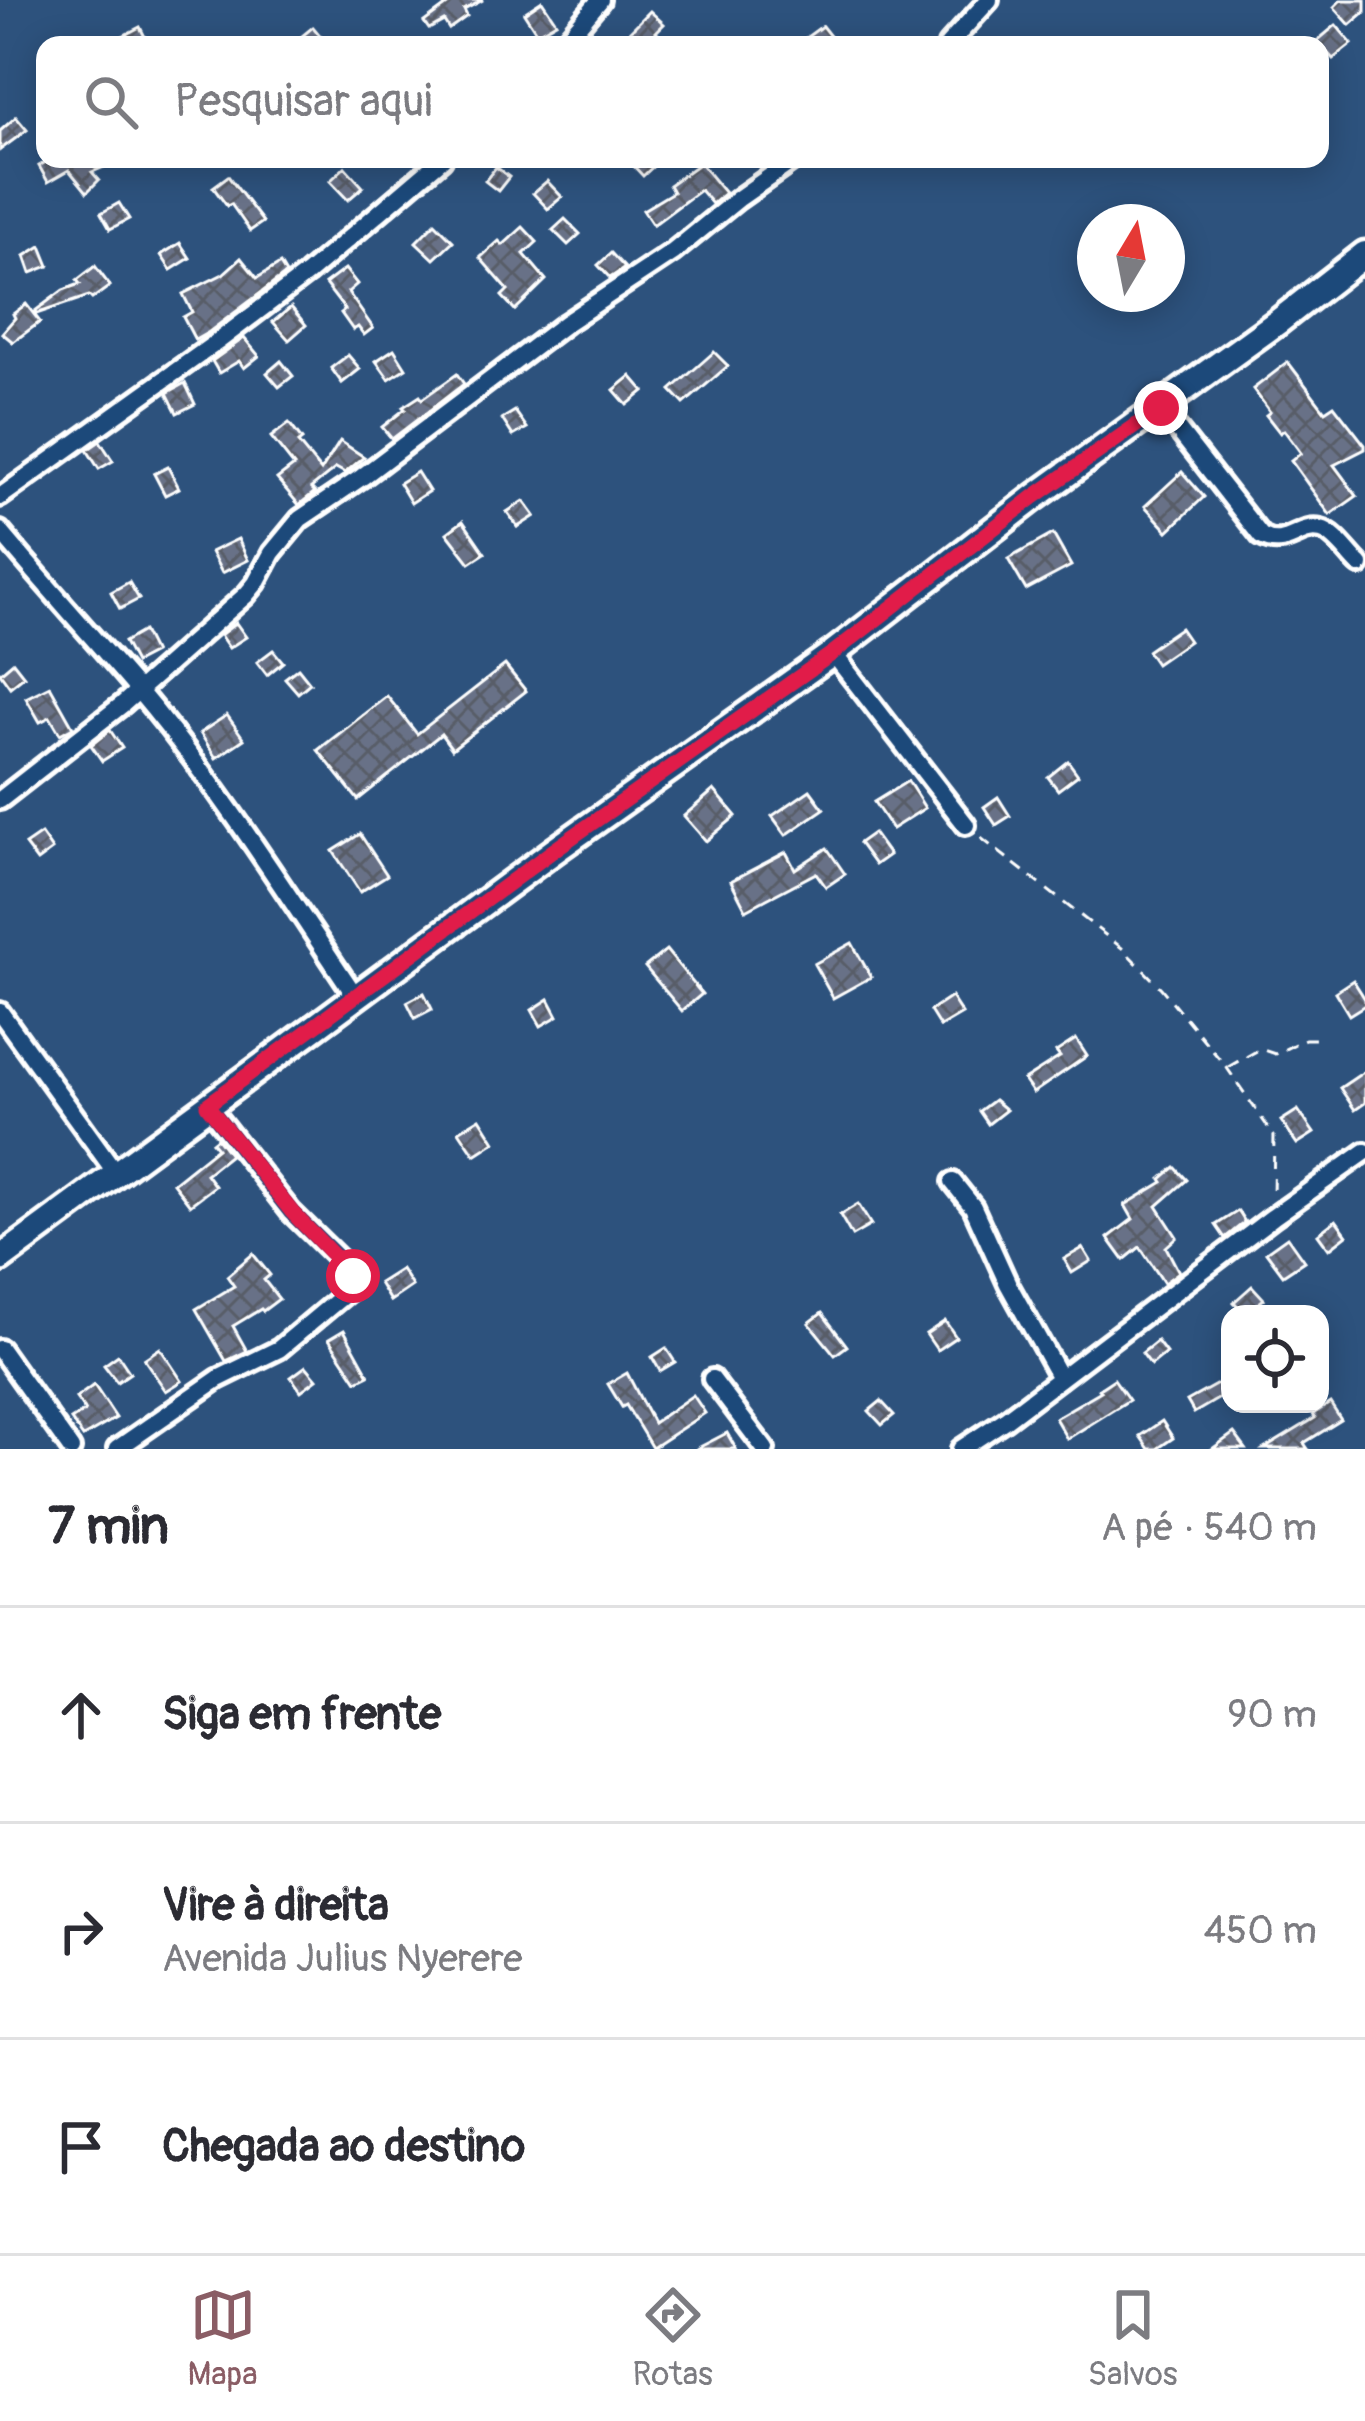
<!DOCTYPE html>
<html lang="pt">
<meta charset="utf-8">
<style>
:root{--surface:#fff;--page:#f2f2f3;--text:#2b2b33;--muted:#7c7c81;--line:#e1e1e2;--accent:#8a5d65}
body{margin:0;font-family:Pangolin,sans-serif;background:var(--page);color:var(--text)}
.controls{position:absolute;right:36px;bottom:36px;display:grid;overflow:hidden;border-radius:24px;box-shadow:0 6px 30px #0003}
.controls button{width:108px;height:108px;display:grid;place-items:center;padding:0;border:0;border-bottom:3px solid var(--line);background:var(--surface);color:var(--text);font:60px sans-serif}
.compass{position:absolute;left:1077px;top:204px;width:108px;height:108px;border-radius:50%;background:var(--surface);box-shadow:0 6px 30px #0003;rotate:10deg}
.stop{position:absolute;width:36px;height:36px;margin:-27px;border:9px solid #e11d48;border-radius:50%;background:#fff}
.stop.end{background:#e11d48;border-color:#fff;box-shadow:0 3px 12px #0008}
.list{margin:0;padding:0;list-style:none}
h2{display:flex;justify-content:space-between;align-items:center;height:156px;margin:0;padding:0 48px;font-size:51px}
h2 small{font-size:39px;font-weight:400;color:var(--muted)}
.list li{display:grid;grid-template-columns:78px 1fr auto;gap:36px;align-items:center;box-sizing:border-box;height:216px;padding:0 48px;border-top:3px solid var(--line)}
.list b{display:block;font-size:45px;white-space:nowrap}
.list p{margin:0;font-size:39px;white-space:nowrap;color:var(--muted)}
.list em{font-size:39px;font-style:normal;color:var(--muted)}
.icon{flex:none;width:66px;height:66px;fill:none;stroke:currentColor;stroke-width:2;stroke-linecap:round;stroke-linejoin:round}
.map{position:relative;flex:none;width:1365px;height:1449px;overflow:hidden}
.search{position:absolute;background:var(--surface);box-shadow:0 6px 30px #0003;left:36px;right:36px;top:36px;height:132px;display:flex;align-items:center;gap:30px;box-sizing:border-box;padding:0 42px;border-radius:24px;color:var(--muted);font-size:45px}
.sheet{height:804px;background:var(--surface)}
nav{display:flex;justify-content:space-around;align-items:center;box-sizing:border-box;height:168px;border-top:3px solid var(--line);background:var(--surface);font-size:33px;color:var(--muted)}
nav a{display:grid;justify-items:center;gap:6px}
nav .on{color:var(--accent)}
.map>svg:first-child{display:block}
.building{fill:url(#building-cross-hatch);stroke:#fff;stroke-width:3}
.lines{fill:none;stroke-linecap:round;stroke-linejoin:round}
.street-casing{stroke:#fff;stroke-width:26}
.secondary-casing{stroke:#fff;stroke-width:33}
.path{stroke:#fff;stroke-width:3;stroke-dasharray:12 9;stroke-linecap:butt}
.street{stroke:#1f4a7a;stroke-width:16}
.secondary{stroke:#1f4a7a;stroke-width:24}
.route{stroke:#e11d48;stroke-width:15}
</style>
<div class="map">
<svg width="1365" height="1449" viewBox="0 0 1365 1449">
<defs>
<pattern id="building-cross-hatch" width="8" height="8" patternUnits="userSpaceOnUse" patternTransform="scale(3)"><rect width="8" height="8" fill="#677187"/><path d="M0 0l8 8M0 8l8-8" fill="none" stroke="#585d67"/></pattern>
</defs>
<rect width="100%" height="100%" fill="#2d527d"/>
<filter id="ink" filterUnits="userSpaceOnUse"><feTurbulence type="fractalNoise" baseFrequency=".00833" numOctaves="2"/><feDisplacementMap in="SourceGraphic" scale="24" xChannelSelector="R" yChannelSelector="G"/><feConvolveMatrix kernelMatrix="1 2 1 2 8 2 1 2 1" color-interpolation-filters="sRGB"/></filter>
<g filter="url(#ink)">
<!-- building -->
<g class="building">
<path d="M454,0H483L464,10L467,16L449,29L444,21L429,29L424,22Z"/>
<path d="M1341,0H1365V12L1350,25L1334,7Z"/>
<path d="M542,1L556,22L537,33L524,13Z"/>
<path d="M650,11L664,24L656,32L667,45H616Z"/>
<path d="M1336,25L1352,44L1333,59L1317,41Z"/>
<path d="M822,26L837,45H796Z"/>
<path d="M140,27L149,45H105Z"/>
<path d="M313,27L328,45H291Z"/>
<path d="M16,117L27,130L0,150V131Z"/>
<path d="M51,159H122L92,172L99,180L87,192L69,170L48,182L39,166Z"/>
<path d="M627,159H661L643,176Z"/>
<path d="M700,163L725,193L712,204L700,190L653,225L643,210L673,192L669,185Z"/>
<path d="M345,167L363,187L348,200L330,181Z"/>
<path d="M496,167L509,177L498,191L485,181Z"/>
<path d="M228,176L263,222L250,231L231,204L227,206L213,187Z"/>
<path d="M547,181L562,197L548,209L533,193Z"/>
<path d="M119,203L129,219L110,229L101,213Z"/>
<path d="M565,219L580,234L568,245L553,230Z"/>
<path d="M435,223L453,241L434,259L416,242Z"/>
<path d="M523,227L537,242L524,254L546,280L515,310L502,296L508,290L480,258L499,241L503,245Z"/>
<path d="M180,243L190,258L171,270L161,255Z"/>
<path d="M41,246L49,266L31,273L25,256Z"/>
<path d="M611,253L625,268L610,278L598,265Z"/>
<path d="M241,258L257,278L280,264L286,274L209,332L195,340L183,317L192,312L183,294L223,274Z"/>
<path d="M95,266L110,286L92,299L89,296L36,314L35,311L63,290L80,284L77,280Z"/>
<path d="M345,269L357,284L348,292L373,328L364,335L358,327L353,330L341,313L345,310L325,284Z"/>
<path d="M26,304L40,322L13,342L2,333L15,318L13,314Z"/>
<path d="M291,307L306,325L289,340L273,322Z"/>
<path d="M244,338L259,356L244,368L239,361L219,373L212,361Z"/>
<path d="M394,349L406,368L389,379L376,361Z"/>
<path d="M714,352L728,366L684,404L671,390Z"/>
<path d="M348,355L360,369L342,383L331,368Z"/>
<path d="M281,361L293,376L279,387L267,373Z"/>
<path d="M1288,362L1325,411L1334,405L1365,445V449L1334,465L1357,496L1330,515L1291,461L1301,453L1284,430L1280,433L1266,415L1270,412L1253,389Z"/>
<path d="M457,374L464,384L392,439L382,427L405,409L403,407L420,396L422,399Z"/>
<path d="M631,376L644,391L627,405L614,390Z"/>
<path d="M185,383L195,404L177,413L167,393Z"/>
<path d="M515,411L527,428L513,436L502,419Z"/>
<path d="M289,423L302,440L298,443L321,471L340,441L364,457L345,473L336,468L311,488L315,492L299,505L277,479L294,466L271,437Z"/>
<path d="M100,441L113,461L99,469L87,450Z"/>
<path d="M168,467L179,488L165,495L154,474Z"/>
<path d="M417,472L429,491L411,503L399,483Z"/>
<path d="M1182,472L1204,497L1168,531L1145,506Z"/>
<path d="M524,501L535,516L518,527L507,512Z"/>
<path d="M463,521L485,553L470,563L447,533Z"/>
<path d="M1053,534L1071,566L1026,590L1008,559Z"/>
<path d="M238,539L248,560L222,573L211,552Z"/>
<path d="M129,582L139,599L120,609L111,592Z"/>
<path d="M236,623L246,637L229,648L220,635Z"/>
<path d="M1180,628L1189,641L1156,664L1147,651Z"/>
<path d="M143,631L154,653L135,663L124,642Z"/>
<path d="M273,650L283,662L267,675L257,662Z"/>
<path d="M13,662L24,676L10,687L0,673Z"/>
<path d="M505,665L526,691L452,749L441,734L358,800L318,750L387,696L417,734Z"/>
<path d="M298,668L310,683L298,693L285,678Z"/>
<path d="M50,686L73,727L60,734L50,717L40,722L26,698Z"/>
<path d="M227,715L244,739L216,758L200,733Z"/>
<path d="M110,730L122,748L102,761L91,745Z"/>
<path d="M1068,761L1078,775L1058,790L1048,777Z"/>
<path d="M908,781L925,808L892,829L874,802Z"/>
<path d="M714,790L736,816L706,841L684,816Z"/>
<path d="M810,790L824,809L786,835L772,816Z"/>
<path d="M998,797L1010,816L996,825L984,807Z"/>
<path d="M873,833L889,855L875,865L859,843Z"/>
<path d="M41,834L52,850L37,861L25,845Z"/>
<path d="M360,834L387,875L360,892L333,851Z"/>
<path d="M827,848L845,874L826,887L816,873L746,910L731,881L786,852L795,869Z"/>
<path d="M852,943L871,977L833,998L814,964Z"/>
<path d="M666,950L702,994L682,1011L645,967Z"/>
<path d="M1353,980L1365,999V1005L1349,1015L1335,992Z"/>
<path d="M424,993L432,1009L415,1018L407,1002Z"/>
<path d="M951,997L962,1014L940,1027L930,1011Z"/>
<path d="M549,999L558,1016L541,1026L532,1010Z"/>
<path d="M1076,1039L1087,1056L1033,1093L1024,1080L1060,1057L1056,1052Z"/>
<path d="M1365,1071V1103L1355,1110L1340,1088Z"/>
<path d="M994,1100L1006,1110L988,1124L979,1111Z"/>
<path d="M1298,1110L1314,1133L1297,1144L1281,1121Z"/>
<path d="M480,1118L495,1142L475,1155L459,1131Z"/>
<path d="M217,1138L230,1155L206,1174L215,1186L190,1205L173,1183L217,1148L212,1142Z"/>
<path d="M1175,1167L1187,1180L1157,1206L1177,1237L1166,1247L1179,1272L1164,1283L1140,1247L1124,1260L1108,1238L1133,1219L1125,1205L1163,1182L1161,1179Z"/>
<path d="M858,1204L871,1225L852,1236L840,1215Z"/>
<path d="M1238,1211L1245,1222L1225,1238L1216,1225Z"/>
<path d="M1336,1220L1347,1235L1329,1249L1318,1234Z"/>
<path d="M1287,1237L1304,1261L1283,1275L1266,1252Z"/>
<path d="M1083,1248L1091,1261L1072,1273L1064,1259Z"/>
<path d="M253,1254L270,1275L264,1280L279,1299L263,1311L261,1309L233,1326L247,1351L226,1361L196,1309L234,1286L227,1276Z"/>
<path d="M401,1269L412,1286L390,1301L379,1283Z"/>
<path d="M1252,1286L1264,1299L1245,1314L1234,1302Z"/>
<path d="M822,1313L847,1346L835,1355L809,1323Z"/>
<path d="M945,1321L956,1337L937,1350L926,1334Z"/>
<path d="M344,1330L369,1375L357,1381L329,1339Z"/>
<path d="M1157,1341L1166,1353L1151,1365L1142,1353Z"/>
<path d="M160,1348L182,1381L166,1391L144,1359Z"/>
<path d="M666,1348L675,1362L660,1371L652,1357Z"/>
<path d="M118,1355L130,1373L117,1382L104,1365Z"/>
<path d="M306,1366L317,1379L301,1391L291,1377Z"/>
<path d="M627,1373L653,1423L693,1395L705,1413L652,1448L626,1405L622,1407L608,1384Z"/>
<path d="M1230,1377V1392L1194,1413L1187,1401Z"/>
<path d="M1114,1379L1129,1400L1067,1439L1055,1418L1101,1391L1099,1389Z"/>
<path d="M94,1385L116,1418L83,1437L71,1420L85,1411L76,1398Z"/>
<path d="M881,1401L894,1415L882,1425L869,1411Z"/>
<path d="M1330,1403L1341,1420L1304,1443L1308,1449H1264L1315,1418L1313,1414Z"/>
<path d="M1162,1421L1173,1438L1157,1449H1149L1140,1436Z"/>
<path d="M727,1433L736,1449H696Z"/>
<path d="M1234,1433L1246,1449H1212Z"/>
</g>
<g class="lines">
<!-- street casing -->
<g class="street-casing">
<g id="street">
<path d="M562,45L600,0"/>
<path d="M948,45L989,0"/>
<path d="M1161,408L1261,536C1287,550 1298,525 1321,530C1335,533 1349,555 1360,565"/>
<path d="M0,497L217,342L307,274L442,159"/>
<path d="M0,531C45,585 93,637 138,690C219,786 286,893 356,997"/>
<path d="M833,653L966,825"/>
<path d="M0,800L123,704L246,595L256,583L272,553L300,519L362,477L566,323L673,252L738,199L795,159"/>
<path d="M0,1012L116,1173"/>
<path d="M953,1182L973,1207L1008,1284L1060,1378"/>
<path d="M0,1349L71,1449"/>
<path d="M712,1379L765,1449"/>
<path d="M117,1449L218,1379L279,1349L352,1288L354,1280L344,1264L291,1212L207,1105"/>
<path d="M961,1449L1005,1420L1273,1217L1365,1152"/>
</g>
</g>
<!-- secondary casing -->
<g class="secondary-casing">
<path id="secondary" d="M0,1259L554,851L833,653L1035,497L1279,321L1365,254"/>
</g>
<!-- path -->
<g class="path">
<path d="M981,838L1122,948L1161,988L1227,1068L1274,1136L1273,1197"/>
<path d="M1228,1067L1260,1049L1275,1054L1305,1039H1315"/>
</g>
<!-- street -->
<use href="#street" class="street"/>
<!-- secondary -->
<use href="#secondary" class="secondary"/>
</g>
</g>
<g class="lines" filter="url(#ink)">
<!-- route -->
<path class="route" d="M353,1276L292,1212L207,1105L554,850L833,653L1034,497L1161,408"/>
</g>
</svg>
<div class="controls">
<button><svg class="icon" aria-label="locate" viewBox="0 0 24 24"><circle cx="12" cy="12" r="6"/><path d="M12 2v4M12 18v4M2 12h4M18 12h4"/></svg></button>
</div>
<svg class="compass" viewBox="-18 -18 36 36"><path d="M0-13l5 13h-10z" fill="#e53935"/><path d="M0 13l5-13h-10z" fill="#7c7c81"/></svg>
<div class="stop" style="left:353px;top:1276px"></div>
<div class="stop end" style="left:1161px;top:408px"></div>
<div class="search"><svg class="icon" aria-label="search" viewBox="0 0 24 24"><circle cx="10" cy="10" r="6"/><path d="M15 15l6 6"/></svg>Pesquisar aqui</div>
</div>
<section class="sheet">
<h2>7 min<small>A pé · 540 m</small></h2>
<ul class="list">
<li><svg class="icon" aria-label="ahead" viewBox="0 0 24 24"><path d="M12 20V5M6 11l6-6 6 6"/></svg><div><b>Siga em frente</b></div><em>90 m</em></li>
<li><svg class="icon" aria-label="right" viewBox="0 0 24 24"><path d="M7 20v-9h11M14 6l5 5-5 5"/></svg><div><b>Vire à direita</b><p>Avenida Julius Nyerere</p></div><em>450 m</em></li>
<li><svg class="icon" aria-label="arrive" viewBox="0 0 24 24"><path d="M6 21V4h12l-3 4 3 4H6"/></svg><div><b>Chegada ao destino</b></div></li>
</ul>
</section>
<nav>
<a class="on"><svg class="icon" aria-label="map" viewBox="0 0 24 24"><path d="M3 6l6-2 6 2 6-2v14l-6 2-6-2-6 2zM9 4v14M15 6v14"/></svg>Mapa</a>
<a><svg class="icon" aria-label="directions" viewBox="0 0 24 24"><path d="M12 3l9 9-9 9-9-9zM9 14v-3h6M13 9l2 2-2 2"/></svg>Rotas</a>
<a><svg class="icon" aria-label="saved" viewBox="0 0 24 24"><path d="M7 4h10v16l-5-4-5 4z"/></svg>Salvos</a>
</nav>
